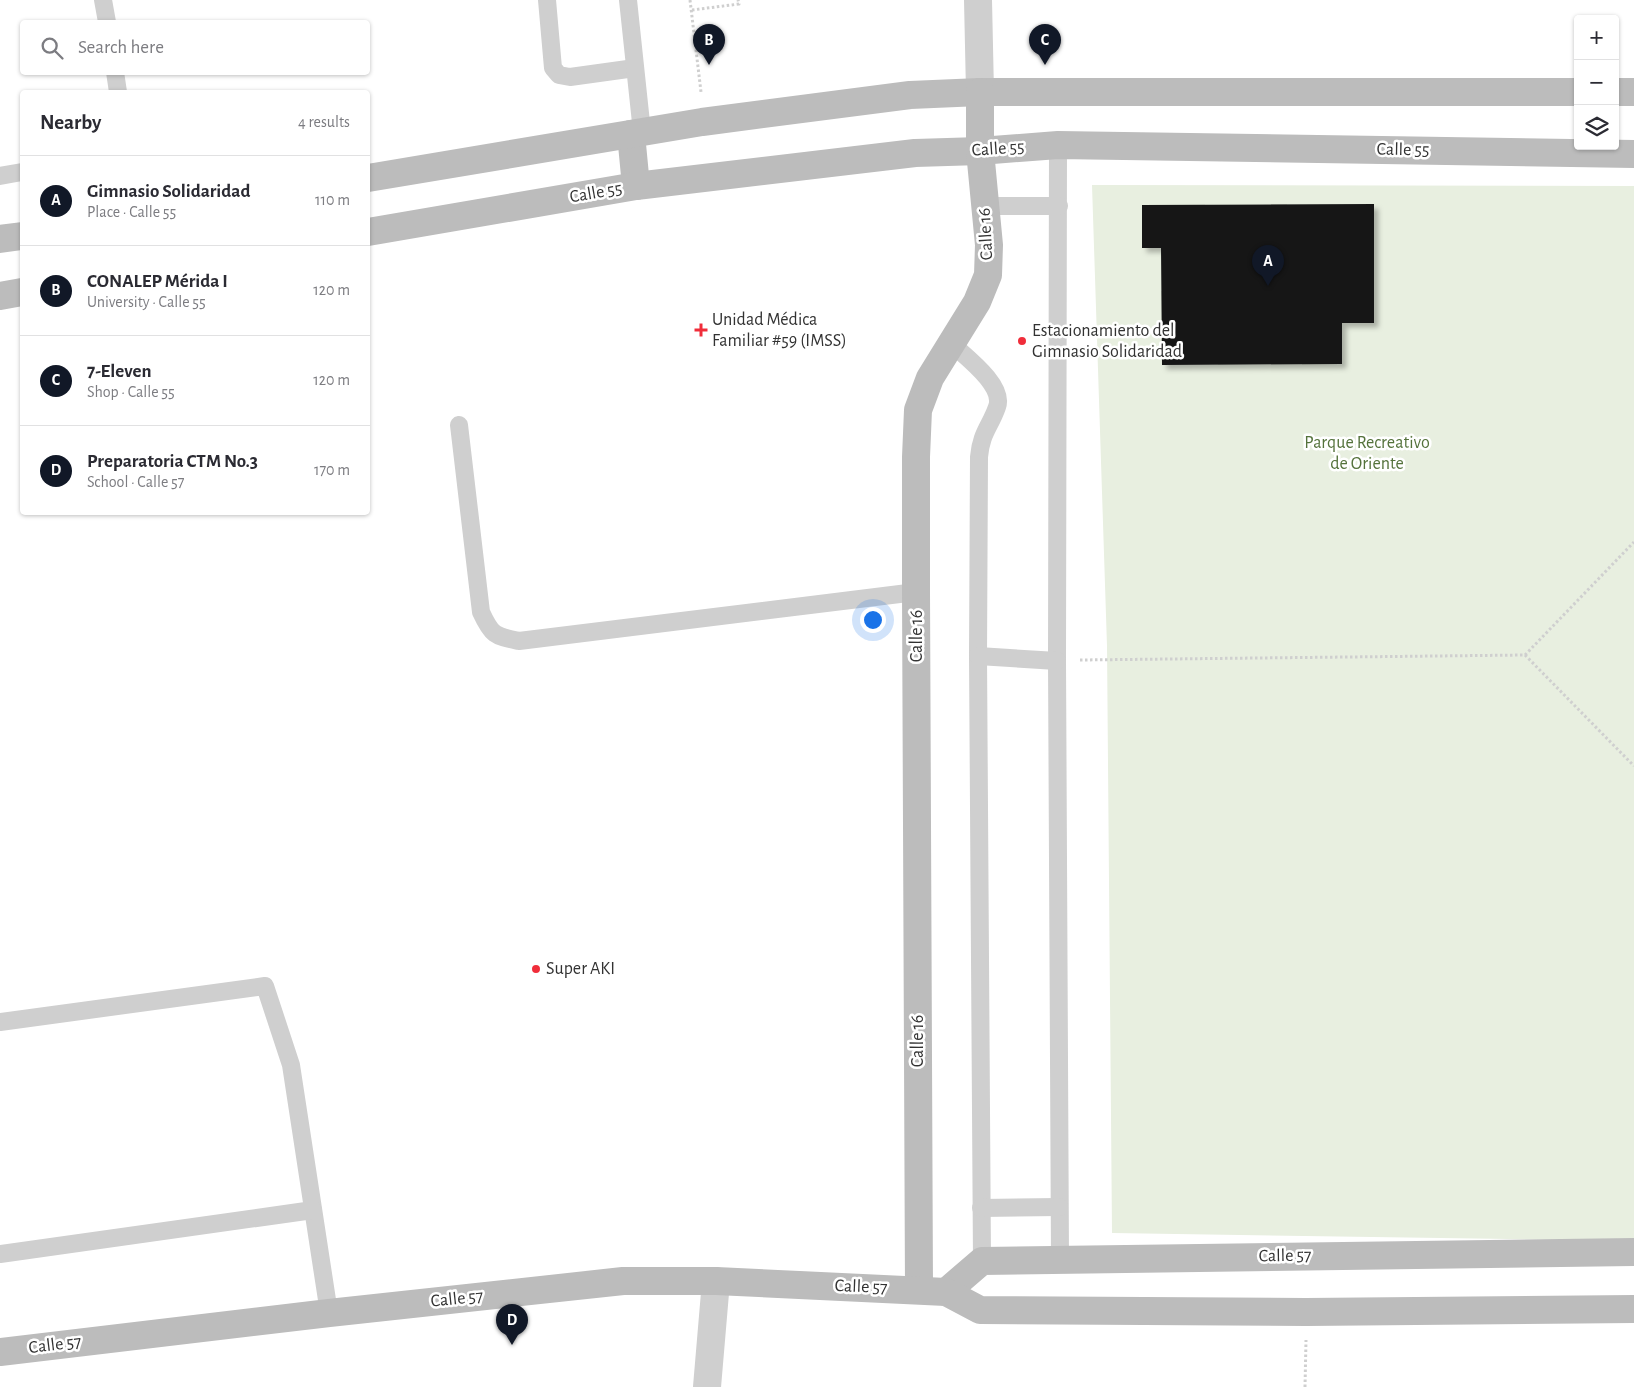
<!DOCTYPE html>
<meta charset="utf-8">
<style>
:root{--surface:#fff;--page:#f7f7f7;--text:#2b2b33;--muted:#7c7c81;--line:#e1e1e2;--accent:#111827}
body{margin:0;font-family:"Alegreya Sans",sans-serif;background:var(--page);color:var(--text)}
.controls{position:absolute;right:15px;top:15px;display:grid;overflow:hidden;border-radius:5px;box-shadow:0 1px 4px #0004}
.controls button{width:45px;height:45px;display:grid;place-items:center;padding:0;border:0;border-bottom:1px solid var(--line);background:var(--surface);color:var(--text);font:25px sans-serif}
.you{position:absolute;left:872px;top:619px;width:18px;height:18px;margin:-12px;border:4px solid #fff;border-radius:50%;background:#1a73e8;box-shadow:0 0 0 8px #1a73e833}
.badge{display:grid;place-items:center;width:32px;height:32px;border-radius:50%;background:var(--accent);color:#fff;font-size:16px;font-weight:700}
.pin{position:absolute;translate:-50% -41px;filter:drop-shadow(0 1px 2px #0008)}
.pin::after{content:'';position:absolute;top:26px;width:18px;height:15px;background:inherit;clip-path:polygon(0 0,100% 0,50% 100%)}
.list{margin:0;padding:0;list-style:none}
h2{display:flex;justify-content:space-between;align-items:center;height:65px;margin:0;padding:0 20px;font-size:21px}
h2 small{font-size:16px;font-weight:400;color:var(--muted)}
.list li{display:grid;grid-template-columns:32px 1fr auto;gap:15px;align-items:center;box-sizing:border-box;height:90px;padding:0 20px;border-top:1px solid var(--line)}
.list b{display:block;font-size:19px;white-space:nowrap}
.list p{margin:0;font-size:16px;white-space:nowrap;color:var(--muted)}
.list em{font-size:16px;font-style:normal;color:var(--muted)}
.icon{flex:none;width:28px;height:28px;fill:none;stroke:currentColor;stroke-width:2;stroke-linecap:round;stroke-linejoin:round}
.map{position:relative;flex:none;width:1634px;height:1387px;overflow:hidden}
.search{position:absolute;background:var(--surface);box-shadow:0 1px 4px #0004;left:20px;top:20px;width:350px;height:55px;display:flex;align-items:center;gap:12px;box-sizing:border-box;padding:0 18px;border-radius:5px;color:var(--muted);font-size:19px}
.panel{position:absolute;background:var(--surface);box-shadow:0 1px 4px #0004;left:20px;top:90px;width:350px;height:425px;border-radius:5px}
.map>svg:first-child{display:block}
.green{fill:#e8efe0}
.building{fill:#191919;filter:url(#shadow)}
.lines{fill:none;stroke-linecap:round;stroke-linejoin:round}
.path{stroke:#cfcfcf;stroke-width:3;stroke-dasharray:2.5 2.5;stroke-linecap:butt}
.lane{stroke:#cfcfcf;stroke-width:18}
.street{stroke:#cfcfcf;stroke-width:28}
.secondary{stroke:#bcbcbc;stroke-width:28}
.poi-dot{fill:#f02d3a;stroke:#fff;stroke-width:2}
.labels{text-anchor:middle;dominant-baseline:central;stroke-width:5;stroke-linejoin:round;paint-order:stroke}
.street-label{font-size:18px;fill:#323232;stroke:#fff}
.poi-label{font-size:18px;fill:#323232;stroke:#fff;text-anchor:start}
.park-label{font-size:18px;fill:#54723b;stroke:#fff}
</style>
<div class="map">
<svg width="1634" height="1387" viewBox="0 0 1634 1387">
<defs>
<filter id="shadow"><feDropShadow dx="4.5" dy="4.5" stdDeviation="2.5" flood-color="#0004"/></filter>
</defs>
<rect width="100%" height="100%" fill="#fff"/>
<!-- green -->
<path class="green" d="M1092,185L1634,186V1241L1112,1233L1107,646Z"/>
<!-- building -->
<path class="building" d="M1374,204V323H1342V364L1162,365L1161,248H1142V205Z"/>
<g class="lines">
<!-- path -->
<g class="path">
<path d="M690,0L701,92"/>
<path d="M692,10L739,4L738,0"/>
<path d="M1525,655L1634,766"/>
<path d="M1080,660L1525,655L1634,542"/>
<path d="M1305,1387L1306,1340"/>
</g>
<!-- lane -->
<g class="lane">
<path d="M103,0L107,22"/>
<path d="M547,0L553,68L559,75L570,77L635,68"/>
<path d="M628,0L642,132"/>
<path d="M115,72L118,92"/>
<path d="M1058,145L1057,661L1060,1259"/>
<path d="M0,176L22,172"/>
<path d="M986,206H1059"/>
<path d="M952,344C966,357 1005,386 997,407C990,427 981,433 979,457L978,656L982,1261"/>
<path d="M459,425L481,612C492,636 495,636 519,641L916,592"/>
<path d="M978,656L1057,661"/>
<path d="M0,1022L265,986L291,1065L329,1313"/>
<path d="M981,1208L1059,1207"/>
<path d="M0,1254L313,1210"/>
</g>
<!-- street -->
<g class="street">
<path d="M978,0L980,92"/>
<path d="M707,1387L716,1281"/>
</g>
<!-- secondary -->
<g class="secondary">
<path d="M1615,92H1634"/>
<path d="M631,134L636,186"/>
<path d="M368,178L702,122L910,95L980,92H1578"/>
<path d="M368,232L636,186L915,153L980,151L1058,145L1634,154"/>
<path d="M0,239L22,236"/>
<path d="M0,296L22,292"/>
<path d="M919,1290L916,592V457L918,410L930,378L977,302L988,275L989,245L980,151V92"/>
<path d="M946,1292L982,1261L1634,1252"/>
<path d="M0,1352L329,1313L623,1281H716L946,1292L980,1310L1306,1312L1634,1309"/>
</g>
</g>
<!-- markers -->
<g class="poi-dot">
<path d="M698.5 322.5h5v5h5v5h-5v5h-5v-5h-5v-5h5z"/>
<circle cx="1022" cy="341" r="5"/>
<circle cx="536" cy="969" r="5"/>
</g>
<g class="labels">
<!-- street labels -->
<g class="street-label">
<text transform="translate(998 149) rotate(-4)">Calle 55</text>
<text transform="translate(1403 150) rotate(1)">Calle 55</text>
<text transform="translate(596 193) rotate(-10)">Calle 55</text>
<text transform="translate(986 234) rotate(-93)">Calle 16</text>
<text transform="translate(917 636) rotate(-90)">Calle 16</text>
<text transform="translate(918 1041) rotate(-90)">Calle 16</text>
<text transform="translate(1285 1256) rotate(-1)">Calle 57</text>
<text transform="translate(861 1287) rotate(2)">Calle 57</text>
<text transform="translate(457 1299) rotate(-6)">Calle 57</text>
<text transform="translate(55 1345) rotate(-7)">Calle 57</text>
</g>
<!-- poi labels -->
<g class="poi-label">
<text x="712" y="320">Unidad Médica<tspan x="712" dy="21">Familiar #59 (IMSS)</tspan></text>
<text x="1032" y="331">Estacionamiento del<tspan x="1032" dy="21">Gimnasio Solidaridad</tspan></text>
<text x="546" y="969">Super AKI</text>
</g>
<!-- park labels -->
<g class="park-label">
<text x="1367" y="443">Parque Recreativo<tspan x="1367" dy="21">de Oriente</tspan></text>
</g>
</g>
</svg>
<div class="controls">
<button>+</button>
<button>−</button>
<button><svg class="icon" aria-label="layers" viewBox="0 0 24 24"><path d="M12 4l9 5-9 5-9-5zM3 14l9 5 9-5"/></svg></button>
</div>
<div class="you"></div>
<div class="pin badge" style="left:1268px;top:286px">A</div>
<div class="pin badge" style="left:709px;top:65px">B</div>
<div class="pin badge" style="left:1045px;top:65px">C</div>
<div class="pin badge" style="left:512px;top:1345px">D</div>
<div class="search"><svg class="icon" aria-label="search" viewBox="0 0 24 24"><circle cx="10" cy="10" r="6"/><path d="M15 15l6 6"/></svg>Search here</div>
<section class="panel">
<h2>Nearby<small>4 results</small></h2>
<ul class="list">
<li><span class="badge">A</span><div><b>Gimnasio Solidaridad</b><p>Place · Calle 55</p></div><em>110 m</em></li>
<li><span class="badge">B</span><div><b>CONALEP Mérida I</b><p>University · Calle 55</p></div><em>120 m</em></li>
<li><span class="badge">C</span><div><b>7-Eleven</b><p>Shop · Calle 55</p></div><em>120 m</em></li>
<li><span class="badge">D</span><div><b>Preparatoria CTM No.3</b><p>School · Calle 57</p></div><em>170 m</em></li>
</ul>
</section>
</div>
